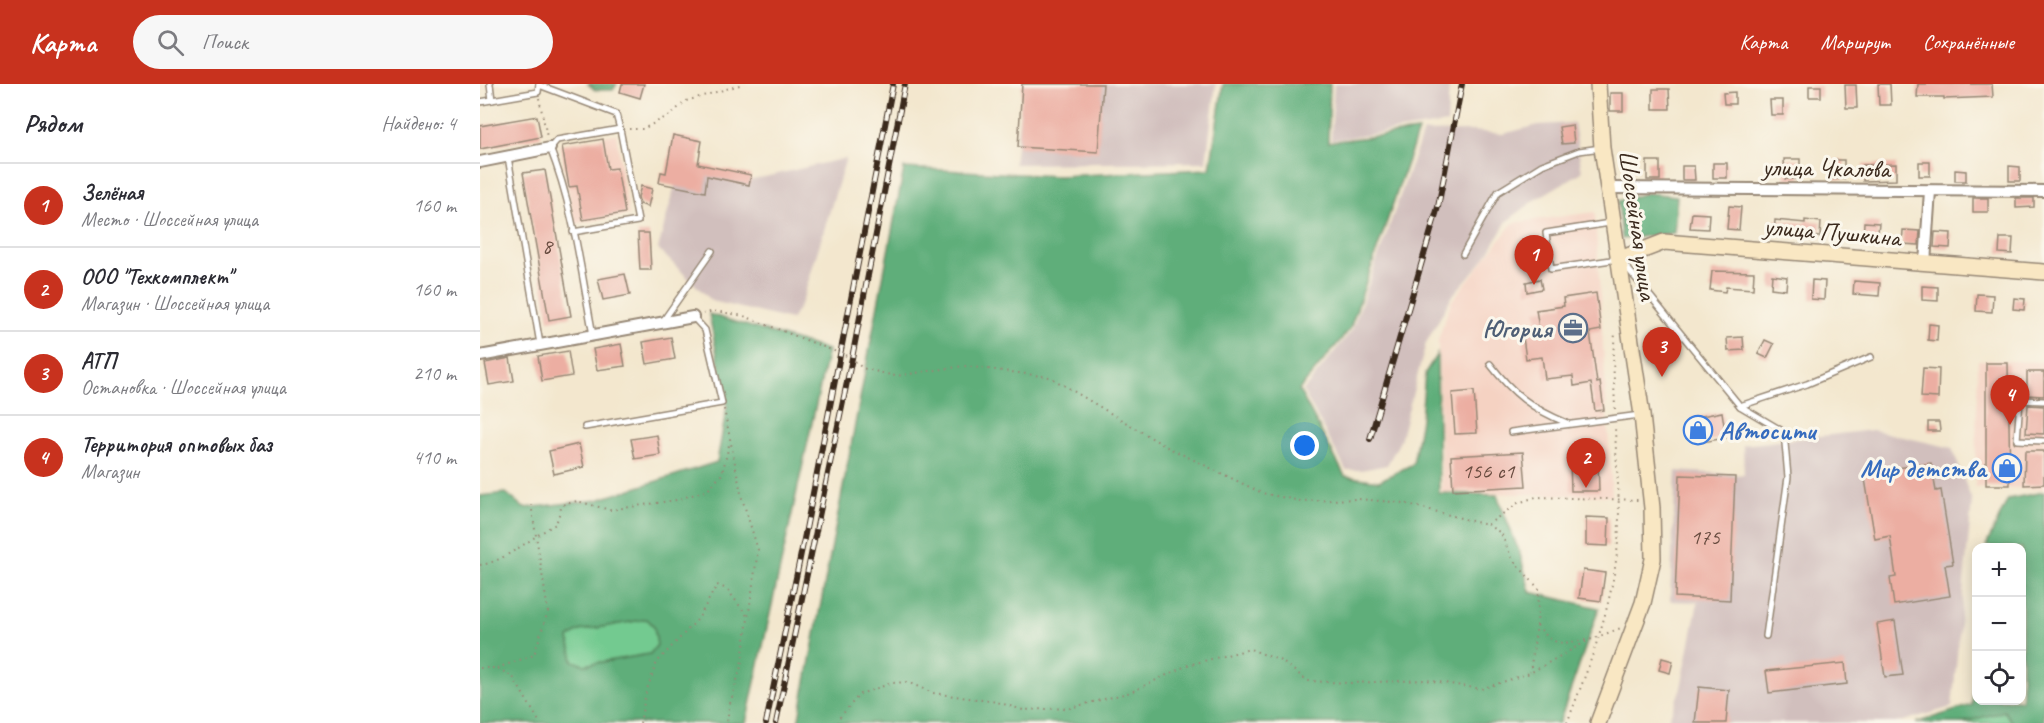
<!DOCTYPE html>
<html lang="ru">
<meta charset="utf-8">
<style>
:root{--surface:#fff;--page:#f7f7f7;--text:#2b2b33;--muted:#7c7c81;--line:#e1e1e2;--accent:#c8321e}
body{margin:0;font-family:Caveat,sans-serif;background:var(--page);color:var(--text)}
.controls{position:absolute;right:18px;bottom:18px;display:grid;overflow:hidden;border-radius:12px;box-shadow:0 3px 15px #0003}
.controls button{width:54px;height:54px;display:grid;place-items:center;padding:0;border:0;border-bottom:2px solid var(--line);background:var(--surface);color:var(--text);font:30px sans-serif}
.you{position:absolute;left:825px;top:362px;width:21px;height:21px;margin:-15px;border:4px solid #fff;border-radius:50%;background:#1a73e8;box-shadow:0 0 0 9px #1a73e833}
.badge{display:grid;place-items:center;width:39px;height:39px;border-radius:50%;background:var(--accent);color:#fff;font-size:20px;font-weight:700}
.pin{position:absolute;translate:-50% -50px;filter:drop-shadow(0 2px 3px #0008)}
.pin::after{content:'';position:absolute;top:32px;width:21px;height:18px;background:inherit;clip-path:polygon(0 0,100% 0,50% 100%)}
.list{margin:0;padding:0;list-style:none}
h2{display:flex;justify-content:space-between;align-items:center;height:78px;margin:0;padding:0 24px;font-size:26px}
h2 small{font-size:20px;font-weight:400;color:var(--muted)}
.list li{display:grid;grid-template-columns:39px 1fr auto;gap:18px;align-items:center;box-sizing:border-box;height:84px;padding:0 24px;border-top:2px solid var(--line)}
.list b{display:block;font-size:22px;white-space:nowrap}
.list p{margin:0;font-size:20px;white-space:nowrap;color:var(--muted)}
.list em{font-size:20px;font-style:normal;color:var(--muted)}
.icon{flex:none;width:33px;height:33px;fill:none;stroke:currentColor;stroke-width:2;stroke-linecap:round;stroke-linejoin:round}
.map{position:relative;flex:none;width:1564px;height:639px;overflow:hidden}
header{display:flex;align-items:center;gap:36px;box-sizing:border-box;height:84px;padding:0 30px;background:var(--accent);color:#fff}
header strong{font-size:28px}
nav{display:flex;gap:33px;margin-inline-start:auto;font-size:21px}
.search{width:420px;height:54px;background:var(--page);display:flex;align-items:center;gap:15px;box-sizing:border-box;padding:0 21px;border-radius:33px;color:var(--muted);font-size:22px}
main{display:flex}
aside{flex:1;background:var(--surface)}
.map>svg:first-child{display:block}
.built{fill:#f5d2c2}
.industrial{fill:#d1bfbd}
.green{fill:#73ca90;stroke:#577a57;stroke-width:1.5}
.forest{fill:#5eae7a;stroke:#4c6c4c;stroke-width:1.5;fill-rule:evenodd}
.building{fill:#ecaea2}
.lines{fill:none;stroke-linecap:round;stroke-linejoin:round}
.lane-casing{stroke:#978876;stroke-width:8}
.street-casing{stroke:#978876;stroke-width:14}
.secondary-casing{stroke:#978876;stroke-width:18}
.path{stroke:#978876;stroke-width:2;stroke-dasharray:1.5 4.5;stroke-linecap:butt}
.lane{stroke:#fff;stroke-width:5}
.street{stroke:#fff;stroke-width:10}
.secondary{stroke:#f9e7c3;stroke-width:15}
.rail-casing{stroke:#3b2a1e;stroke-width:6}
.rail{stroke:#fbf7ec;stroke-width:4;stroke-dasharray:11;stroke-linecap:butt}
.labels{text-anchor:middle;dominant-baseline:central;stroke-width:6;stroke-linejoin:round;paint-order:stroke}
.number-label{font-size:22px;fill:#674b3f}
.street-label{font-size:26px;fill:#3b2a1e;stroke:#fbf7ec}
.service-label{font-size:26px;font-weight:bold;fill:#4e5e75;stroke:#fbf7ec;text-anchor:end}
.shop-label{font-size:26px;font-weight:bold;fill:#366cbe;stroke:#fbf7ec;text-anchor:start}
</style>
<header>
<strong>Карта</strong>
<div class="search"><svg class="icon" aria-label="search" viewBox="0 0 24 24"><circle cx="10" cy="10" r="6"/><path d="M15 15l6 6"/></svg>Поиск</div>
<nav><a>Карта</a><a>Маршрут</a><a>Сохранённые</a></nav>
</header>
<main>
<aside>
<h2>Рядом<small>Найдено: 4</small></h2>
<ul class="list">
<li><span class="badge">1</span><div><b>Зелёная</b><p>Место · Шоссейная улица</p></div><em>160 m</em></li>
<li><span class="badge">2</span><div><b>ООО &quot;Техкомплект&quot;</b><p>Магазин · Шоссейная улица</p></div><em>160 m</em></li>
<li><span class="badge">3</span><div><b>АТП</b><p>Остановка · Шоссейная улица</p></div><em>210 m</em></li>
<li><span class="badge">4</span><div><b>Территория оптовых баз</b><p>Магазин</p></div><em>410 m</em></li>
</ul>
</aside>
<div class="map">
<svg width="1564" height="639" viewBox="0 0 1564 639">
<rect width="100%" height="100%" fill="#fbf7ec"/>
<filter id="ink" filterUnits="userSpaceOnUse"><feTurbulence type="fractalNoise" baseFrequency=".0167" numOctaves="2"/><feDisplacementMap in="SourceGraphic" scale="12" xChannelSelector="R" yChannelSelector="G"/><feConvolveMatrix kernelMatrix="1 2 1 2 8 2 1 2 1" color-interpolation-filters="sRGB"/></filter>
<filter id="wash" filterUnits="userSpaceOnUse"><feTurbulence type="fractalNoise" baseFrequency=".008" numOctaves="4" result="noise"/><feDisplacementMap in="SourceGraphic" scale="24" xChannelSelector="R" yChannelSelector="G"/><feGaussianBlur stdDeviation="1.35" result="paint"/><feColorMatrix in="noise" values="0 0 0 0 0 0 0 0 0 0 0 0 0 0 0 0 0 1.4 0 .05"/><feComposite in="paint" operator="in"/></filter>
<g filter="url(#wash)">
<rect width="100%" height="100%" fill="#f3e7ce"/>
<!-- built -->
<g class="built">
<path d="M136,50L149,131L94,140L80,60Z"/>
<path d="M1115,128L1132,412L962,408L958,256L971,218L1033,139Z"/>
<path d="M1498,276L1564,278V405L1495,403Z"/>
</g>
<!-- industrial -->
<g class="industrial">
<path d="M543,0H736L726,78L534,80Z"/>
<path d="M854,0H969L967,39L851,56Z"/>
<path d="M1094,39L1102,88L1058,114L1027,137L1006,173L972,212L946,259L920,357L907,381L881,386H866L823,307L872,246L943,48L993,47L1023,50L1058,41Z"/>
<path d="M366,74L322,218L311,236L232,217L178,165L199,86L272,96Z"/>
<path d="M1393,346L1472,364L1492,417L1472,623L1416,639H1187L1201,604L1218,518L1190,517L1196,387L1264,391L1263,361Z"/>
</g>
<!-- green -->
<g class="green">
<path d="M167,535L174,542L177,561L170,570L104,581L93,577L89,554L99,547Z"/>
<path d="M1524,627L1533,639H1481Z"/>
</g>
<!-- forest -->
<g class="forest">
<path d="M108,0H137L133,6H115Z"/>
<path d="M743,0H850L848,58L938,47L870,245L819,306L865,392L899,397L933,380L941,335L945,289L957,270L959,409L1017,411L1040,470L1050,508L1119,524L1079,639H318L424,84L578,92L730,85Z"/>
<path d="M1166,109L1197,112L1194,149L1142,155L1138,117Z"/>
<path d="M229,230L348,266L266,639H0V412L26,409L44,424L117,416L237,378L247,322ZM167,535L174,542L177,561L170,570L105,581L93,577L89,554L99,547Z"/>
<path d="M1564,408V639H1533L1524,627L1481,639H1436L1492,621L1496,568V616H1542V464L1506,462L1528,415Z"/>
</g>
<g id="blocks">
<!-- building -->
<g class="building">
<path d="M142,0H164L160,14L140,8Z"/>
<path d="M542,0H623L618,68L538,63Z"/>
<path d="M1398,0H1410L1411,21H1399Z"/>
<path d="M1438,0H1512L1513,13L1464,15V13H1437Z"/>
<path d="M1365,1H1376L1377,24H1366Z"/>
<rect x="1329" y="2" width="12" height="11"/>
<path d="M1173,5H1189L1190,25H1173Z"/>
<path d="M1255,8V20H1244L1243,9Z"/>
<rect x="1130" y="9" width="13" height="18"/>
<path d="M1290,16H1303V31H1291Z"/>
<path d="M57,32L61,53L0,65V42Z"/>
<path d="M1092,41L1094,59L1082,60L1079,43Z"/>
<path d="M193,51L222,57L218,80L271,91L269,101L227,92L225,108L179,99L181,88L186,89Z"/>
<path d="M123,55L128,85L137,84L145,129L103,136L97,102L89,103L82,62Z"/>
<path d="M1304,75H1320V95H1305Z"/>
<rect x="1353" y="76" width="11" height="19"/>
<rect x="1167" y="77" width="13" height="19"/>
<rect x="1439" y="78" width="11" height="14"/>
<rect x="1233" y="79" width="14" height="15"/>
<path d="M1416,80V96L1383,97V81Z"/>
<path d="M1202,82H1214L1215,96H1202Z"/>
<path d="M1529,82L1540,83V97H1529Z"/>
<path d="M65,86L91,232L69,236L43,89Z"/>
<path d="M1475,86L1486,87V97H1475Z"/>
<path d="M161,102L172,105L168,123L160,120L158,113Z"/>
<rect x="1493" y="114" width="15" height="14"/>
<path d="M1536,114H1554V123L1536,124Z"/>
<path d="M1249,122L1261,123L1259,146L1247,145Z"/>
<path d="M1212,129L1229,130L1228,145L1210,144Z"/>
<path d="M1295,136L1325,139V136L1341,138L1340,153L1294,150Z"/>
<path d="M1384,138L1399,139L1397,157L1383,156Z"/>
<path d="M1423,146L1440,147L1439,161L1422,160Z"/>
<path d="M1455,148L1471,149L1470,164L1454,163Z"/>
<path d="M158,149H169L171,186H160Z"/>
<path d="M1520,154H1533L1532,170L1519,169Z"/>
<path d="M1232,187L1274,188L1273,205L1246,203L1245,208L1230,206Z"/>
<path d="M145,190L150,211L123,216L118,195Z"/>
<path d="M1292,191L1307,193L1306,206L1291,204Z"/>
<path d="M1060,195L1062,205L1047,208L1046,198Z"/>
<path d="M1332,196L1345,197L1344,216L1331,215Z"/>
<path d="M1374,197L1400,199L1399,212L1373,210Z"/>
<path d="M1442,202L1458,203V217L1442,216Z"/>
<path d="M1116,209L1121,246L1110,248L1117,299L1120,298L1124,326L1115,327L1111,299L1094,302L1093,292L1065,295L1062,273L1046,275L1042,246L1059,244L1056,226L1084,222L1083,214Z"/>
<path d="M1497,210L1513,211L1512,228L1496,227Z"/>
<path d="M1534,214L1545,215L1544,226L1533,225Z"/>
<path d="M1449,240L1458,241L1457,257L1448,256Z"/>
<path d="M191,253L195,275L167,280L163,258Z"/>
<path d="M1263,253L1264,266L1248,267L1247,254Z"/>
<path d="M1285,256L1294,260L1287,274L1278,270Z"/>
<path d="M141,260L145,282L117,286L113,265Z"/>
<path d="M88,267L92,292L62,297L58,272Z"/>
<path d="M30,274L34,297L9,301L5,279Z"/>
<path d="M1506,279H1528L1530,401H1506Z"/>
<path d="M1443,284L1459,285L1458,314L1441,313Z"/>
<path d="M1547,288H1564V312L1547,311Z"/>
<path d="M994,307L997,349L975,350L972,309Z"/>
<path d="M1548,321L1564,322V350L1546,349Z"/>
<path d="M1242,328L1246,354L1217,359L1212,334Z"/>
<path d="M1448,338H1459L1460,347H1448Z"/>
<path d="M177,351L180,371L155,375L151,355Z"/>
<path d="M99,360L104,383L74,390L69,367Z"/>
<path d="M1545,367H1564V400L1544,401Z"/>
<path d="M1043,368L1046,402L973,406L971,372Z"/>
<path d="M1090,375H1118L1119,407H1091Z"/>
<path d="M1451,379L1456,407L1461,406L1473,480L1465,481L1470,512L1414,521L1410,494L1416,493L1410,452L1395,455L1384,389Z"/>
<path d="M1200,391L1255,393L1250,516L1195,513Z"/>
<path d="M1106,433L1129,434L1128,462L1106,461Z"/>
<path d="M1103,486L1125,489L1121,517L1099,514Z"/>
<path d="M1415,537L1423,591L1405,593L1397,540Z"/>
<path d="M1182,574L1193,577L1190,589L1179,586Z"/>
<path d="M1365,579L1367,600L1289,609L1286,587Z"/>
<path d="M1219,603L1249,606L1246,639H1215Z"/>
</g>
</g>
</g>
<g filter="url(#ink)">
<use href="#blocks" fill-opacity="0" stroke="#978876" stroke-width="1.5"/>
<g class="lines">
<!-- lane casing -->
<g class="lane-casing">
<g id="lane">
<path d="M10,0L12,16"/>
<path d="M59,1L136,30L140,45L158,137L93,148"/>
<path d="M0,18L58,8L59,0"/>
<path d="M28,73L60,260"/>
<path d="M1130,139L1066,149L1071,185L1138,175"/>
<path d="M983,170L1018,108L1062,81L1099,67L1121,64"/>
<path d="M1144,180L1260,322L1304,348L1308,393L1286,552"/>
<path d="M183,237L232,167"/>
<path d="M113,251C101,188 94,124 70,64L77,56L140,45"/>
<path d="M1010,280C1033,310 1052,325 1087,339"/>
<path d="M1564,317L1540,316L1537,356L1564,357"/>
<path d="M1260,322L1327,300L1391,273"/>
<path d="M105,343L242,319L225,246L213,233"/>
<path d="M1031,348L1160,331"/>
</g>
</g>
<!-- street casing -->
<g class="street-casing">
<g id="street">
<path d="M0,78L70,64"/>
<path d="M1128,104L1564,107"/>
<path d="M1445,179L1450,107"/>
<path d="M0,272L213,233"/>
</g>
</g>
<!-- secondary casing -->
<g class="secondary-casing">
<g id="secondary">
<path d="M1118,0L1122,64L1162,331L1172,424L1173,475L1163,519L1118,639"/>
<path d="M1140,175L1184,158L1564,188"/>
</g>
</g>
<!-- path -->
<g class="path">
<path d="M59,14L67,53"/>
<path d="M149,45H163L190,31L206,17L263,0"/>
<path d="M223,230L234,227L264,232L372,274L382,284L415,292L484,282L570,293L685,362L782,409L820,417L878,415L924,419L1007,441L1038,419L1056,413L1159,416"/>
<path d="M244,325L262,414L278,466L261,583L249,623L247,639"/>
<path d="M1135,325L1133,270L1135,250"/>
<path d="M1007,441L1021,449L1032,475L1059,505L1057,541L1050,588"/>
<path d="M0,481C25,478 53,452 76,440L82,421L97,417L130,426L196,416L228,406L242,390L250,357"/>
<path d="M1057,541C1075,564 1080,559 1106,556"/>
<path d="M0,584H17L33,593L60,639"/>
<path d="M17,584L54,571L68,527L51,420"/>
<path d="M160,639L166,608L177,578L218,535L237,501L247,505L268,533"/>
<path d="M358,639L360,633L380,610L412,599L427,598L453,609L517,618L543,626L590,624L651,608L708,581L770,565L801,577L828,597L870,599L946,596L1001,605L1050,589L1109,556L1141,544"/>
<path d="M1087,639C1110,580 1133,522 1138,458C1141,420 1136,381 1135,343"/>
</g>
<!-- lane -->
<use href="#lane" class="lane"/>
<!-- street -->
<use href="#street" class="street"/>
<!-- secondary -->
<use href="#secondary" class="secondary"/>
<!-- rail casing -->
<g class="rail-casing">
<g id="rail">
<path d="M890,355L958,123L982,0"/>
<path d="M286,639L325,450L413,0"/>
<path d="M296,639L372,274L425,0"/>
</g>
</g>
<!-- rail -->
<use href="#rail" class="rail"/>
</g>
</g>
<!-- icons -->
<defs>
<g id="office-ring" transform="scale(1.5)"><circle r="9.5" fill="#fbf7ec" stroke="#5c6f8a" stroke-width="1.5"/><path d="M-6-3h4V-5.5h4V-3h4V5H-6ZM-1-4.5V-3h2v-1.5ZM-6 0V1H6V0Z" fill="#5c6f8a"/></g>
<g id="shop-ring" transform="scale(1.5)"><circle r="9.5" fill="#fbf7ec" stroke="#3f7fe0" stroke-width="1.5"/><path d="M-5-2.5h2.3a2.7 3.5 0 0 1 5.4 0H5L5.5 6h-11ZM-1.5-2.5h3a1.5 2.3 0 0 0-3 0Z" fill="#3f7fe0"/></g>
</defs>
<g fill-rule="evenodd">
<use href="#office-ring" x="1093" y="244"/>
<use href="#shop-ring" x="1218" y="346"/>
<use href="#shop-ring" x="1527" y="384"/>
</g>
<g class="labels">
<!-- number labels -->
<g class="number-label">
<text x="67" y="162">8</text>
<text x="1008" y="387">156 с1</text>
<text x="1225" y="453">175</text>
</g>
<!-- street labels -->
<g class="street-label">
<text transform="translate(1346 84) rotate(1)">улица Чкалова</text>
<text transform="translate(1158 141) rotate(82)">Шоссейная улица</text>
<text transform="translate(1352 148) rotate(5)">улица Пушкина</text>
</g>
<!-- service labels -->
<g class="service-label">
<text x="1072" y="244">Югория</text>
</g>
<!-- shop labels -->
<g class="shop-label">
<text x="1239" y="346">Автосити</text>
<text x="1506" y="384" text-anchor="end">Мир детства</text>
</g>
</g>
</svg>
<div class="controls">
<button>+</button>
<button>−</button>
<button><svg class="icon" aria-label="locate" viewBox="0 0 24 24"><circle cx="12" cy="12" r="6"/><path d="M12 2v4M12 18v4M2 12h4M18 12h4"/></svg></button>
</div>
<div class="you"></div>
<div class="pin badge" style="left:1054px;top:201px">1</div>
<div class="pin badge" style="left:1106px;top:404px">2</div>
<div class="pin badge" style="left:1182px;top:293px">3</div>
<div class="pin badge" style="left:1530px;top:341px">4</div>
</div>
</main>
